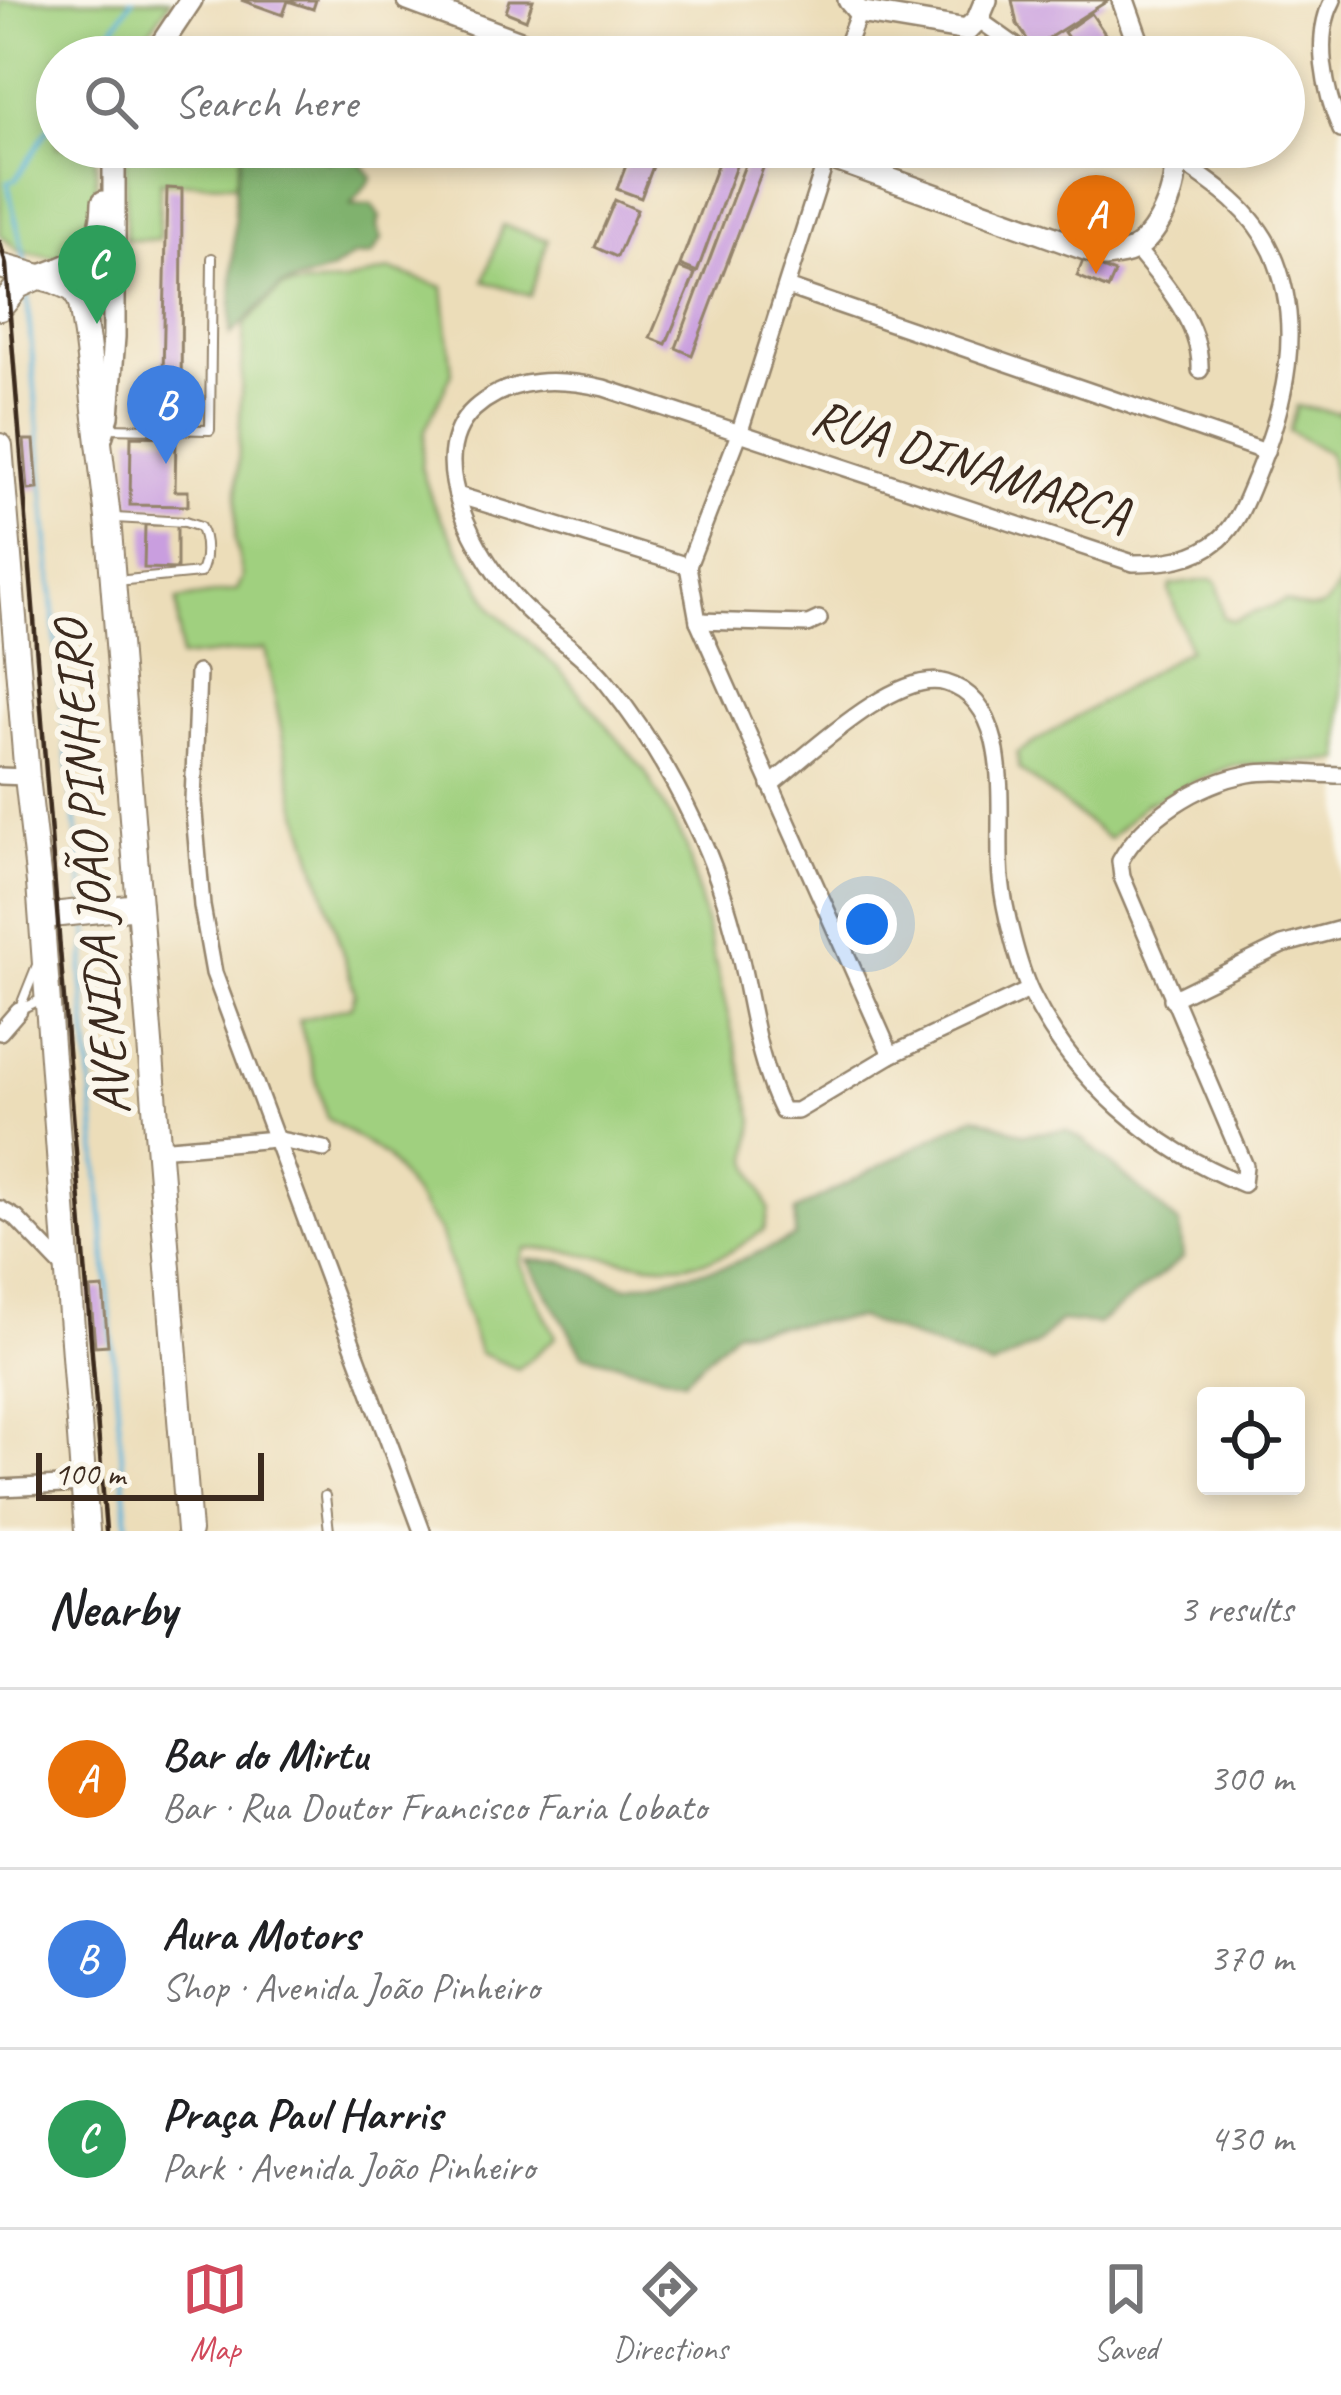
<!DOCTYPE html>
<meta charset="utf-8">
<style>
:root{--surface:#fff;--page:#f6f6f6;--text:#202124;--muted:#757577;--line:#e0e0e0;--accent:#d1495b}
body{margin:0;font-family:Caveat,sans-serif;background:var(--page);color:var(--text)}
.controls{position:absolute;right:36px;bottom:36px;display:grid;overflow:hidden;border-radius:12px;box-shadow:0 6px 18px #0003}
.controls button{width:108px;height:108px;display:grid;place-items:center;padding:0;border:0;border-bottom:3px solid var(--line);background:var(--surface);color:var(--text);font:60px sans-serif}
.scale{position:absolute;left:36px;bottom:30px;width:228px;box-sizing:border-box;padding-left:12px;border:6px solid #3b2a1e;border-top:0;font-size:33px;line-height:42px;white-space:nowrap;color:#3b2a1e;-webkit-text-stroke:9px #fbf7ec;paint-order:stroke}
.you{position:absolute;left:867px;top:924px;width:42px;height:42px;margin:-30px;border:9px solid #fff;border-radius:50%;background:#1a73e8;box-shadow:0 0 0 18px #1a73e833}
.badge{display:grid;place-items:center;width:78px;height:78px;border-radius:50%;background:var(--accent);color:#fff;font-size:39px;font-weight:700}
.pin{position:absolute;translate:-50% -99px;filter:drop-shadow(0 3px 6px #0008)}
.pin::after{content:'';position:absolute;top:63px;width:42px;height:36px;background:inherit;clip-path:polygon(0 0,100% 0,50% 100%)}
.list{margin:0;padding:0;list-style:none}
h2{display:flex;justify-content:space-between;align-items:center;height:156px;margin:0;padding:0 48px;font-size:51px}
h2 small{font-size:39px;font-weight:400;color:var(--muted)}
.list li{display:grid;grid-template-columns:78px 1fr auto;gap:36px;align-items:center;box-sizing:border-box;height:180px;padding:0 48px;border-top:3px solid var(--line)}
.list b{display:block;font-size:45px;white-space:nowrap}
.list p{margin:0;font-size:39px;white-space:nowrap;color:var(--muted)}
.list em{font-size:39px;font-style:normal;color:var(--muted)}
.icon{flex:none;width:66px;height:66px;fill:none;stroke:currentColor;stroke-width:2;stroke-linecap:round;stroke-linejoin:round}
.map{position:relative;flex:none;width:1341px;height:1531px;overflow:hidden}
.search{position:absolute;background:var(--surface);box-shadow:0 6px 18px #0003;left:36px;right:36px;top:36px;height:132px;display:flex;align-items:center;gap:30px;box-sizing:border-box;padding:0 42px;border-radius:66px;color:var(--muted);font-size:45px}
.sheet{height:696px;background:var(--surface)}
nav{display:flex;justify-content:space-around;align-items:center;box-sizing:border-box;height:168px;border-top:3px solid var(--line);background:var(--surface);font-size:33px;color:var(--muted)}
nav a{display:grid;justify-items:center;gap:6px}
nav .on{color:var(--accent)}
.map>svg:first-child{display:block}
.green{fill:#a0d07f;stroke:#6e7d4e;stroke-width:3}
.forest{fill:#80b26e;stroke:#5e6e46;stroke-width:3}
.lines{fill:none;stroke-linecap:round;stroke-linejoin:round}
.stream{stroke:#5cb3d9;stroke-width:4.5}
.building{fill:#c99edf}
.lane-casing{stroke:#94846c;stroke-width:12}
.street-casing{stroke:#94846c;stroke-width:20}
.secondary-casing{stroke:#94846c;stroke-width:26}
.primary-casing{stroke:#94846c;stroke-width:28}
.lane{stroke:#fff;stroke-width:8}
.street{stroke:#fff;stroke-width:15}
.secondary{stroke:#fff;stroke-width:21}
.primary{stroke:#fff;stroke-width:24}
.rail{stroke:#3b2a1e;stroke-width:4.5}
.labels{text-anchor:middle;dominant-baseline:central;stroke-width:12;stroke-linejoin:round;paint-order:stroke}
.street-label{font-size:51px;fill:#3b2a1e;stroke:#fbf7ec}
</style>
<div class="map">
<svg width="1341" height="1531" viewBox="0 0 1341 1531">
<rect width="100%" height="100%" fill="#fbf7ec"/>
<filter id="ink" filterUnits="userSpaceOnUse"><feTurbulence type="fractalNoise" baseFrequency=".00833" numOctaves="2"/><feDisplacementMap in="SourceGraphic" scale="24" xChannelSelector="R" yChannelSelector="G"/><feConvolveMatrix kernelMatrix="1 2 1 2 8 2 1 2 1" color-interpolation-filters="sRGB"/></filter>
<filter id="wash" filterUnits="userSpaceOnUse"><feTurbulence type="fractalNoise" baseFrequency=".004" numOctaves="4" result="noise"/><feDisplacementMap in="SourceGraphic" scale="48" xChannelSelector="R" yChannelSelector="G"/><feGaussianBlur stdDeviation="2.7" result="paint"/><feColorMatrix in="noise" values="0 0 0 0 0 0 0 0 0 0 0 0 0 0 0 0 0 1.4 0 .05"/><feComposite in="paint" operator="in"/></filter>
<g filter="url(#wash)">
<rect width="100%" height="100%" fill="#ecddb9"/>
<!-- green -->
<g class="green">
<path d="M0,0H171L131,57H57V147H95C97,197 101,224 61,259L18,251L0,234Z"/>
<path d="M125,147H243L236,184L160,182L159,240H126Z"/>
<path d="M503,225L548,240L530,296L484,281Z"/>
<path d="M390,270L443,287L452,373L425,430L421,467L433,504L494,610L559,669L645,771L687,848L754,1121L749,1161L769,1209L764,1230C751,1238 737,1249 723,1255C663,1282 587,1246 525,1249L519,1262L556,1337L518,1369L479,1353L440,1232L387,1157L327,1118L299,1020L351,1006L355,993L295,799L265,649L180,658L177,600L237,590L243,577L235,540L244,325L282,287L345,282Z"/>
<path d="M1297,406L1339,413L1341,408V571C1329,534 1341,494 1328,453L1289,431Z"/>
<path d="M1341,578V760L1231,766L1145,804L1109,839L1019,769L1017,753L1189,649L1169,591L1171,585L1213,579L1218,584L1223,617L1233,621L1285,601C1317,615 1329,611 1341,578Z"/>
</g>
<!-- forest -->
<g class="forest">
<path d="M243,147H303L329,162L334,153L359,160L372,178L351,205H372L380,217L377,227L382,239L372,255L353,256L331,271L281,286L230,335L236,184Z"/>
<path d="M975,1116L1024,1134L1066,1130L1085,1141L1180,1225L1183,1258L1098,1324L1060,1321L1036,1345L992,1367L859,1318L736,1330L684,1380L583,1354L527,1260L564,1262L627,1287L727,1266L795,1237V1211Z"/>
</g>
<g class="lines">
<!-- stream -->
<g class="stream">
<path d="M94,57L132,0"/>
<path d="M8,182L16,179L57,115"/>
<path d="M8,183C12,211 21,235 25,264"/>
<path d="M27,293L60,690L85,903"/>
<path d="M87,921L88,941L82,972L128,1531"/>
</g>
</g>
<g id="blocks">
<!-- building -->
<g class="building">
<path d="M241,0H316L313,9L288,1L283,15Z"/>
<path d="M510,0H533L526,20L506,12Z"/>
<path d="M1012,0H1109L1033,48L1017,24Z"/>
<path d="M1091,13L1105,34L1079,53L1064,32Z"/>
<path d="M633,147L658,153L641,198L617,189Z"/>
<path d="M724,147H743L697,272L680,265Z"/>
<path d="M751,149L768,155L692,355L676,348Z"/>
<path d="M167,188L182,189L181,423L162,422Z"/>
<path d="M615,200L637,210L617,257L595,247Z"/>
<path d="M1083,260L1115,273L1108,289L1077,276Z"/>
<path d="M679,268L695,274L666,344L650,338Z"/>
<path d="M131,436L176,437L175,491H188V506L130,505Z"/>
<path d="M24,440H34L38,489L28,490Z"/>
<path d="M145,525H177V569L144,568Z"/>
<path d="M103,1288L108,1345L95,1346L90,1289Z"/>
</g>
</g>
</g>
<g filter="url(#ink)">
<use href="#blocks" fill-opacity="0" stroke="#94846c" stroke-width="3"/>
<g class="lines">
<!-- lane casing -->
<g class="lane-casing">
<g id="lane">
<path d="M106,428L210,430L212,258"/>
<path d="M115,518L185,522L200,527C207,539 207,562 200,573L116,581"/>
<path d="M37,965L19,1010L42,999"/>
<path d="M325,1496L329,1531"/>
</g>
</g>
<!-- street casing -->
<g class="street-casing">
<g id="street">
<path d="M1333,0C1313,37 1325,93 1341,130"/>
<path d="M978,19L1031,57"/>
<path d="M842,57L859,12"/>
<path d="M1136,249C1163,280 1202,326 1200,370"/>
<path d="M787,287L1266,452"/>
<path d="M457,495L688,566"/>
<path d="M688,566L698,621L891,1055"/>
<path d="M688,566L739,434L827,157"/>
<path d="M698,621L808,624L819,619"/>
<path d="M198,673L193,801L202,906L214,973L422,1531"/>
<path d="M0,776L27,777"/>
<path d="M770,785C807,756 897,668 946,683C1018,704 995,821 1001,879C1004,909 1018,966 1031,993C1074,1081 1153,1148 1243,1184L1245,1166L1122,877L1120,861C1144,818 1199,783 1248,774C1277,769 1311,775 1341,775"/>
<path d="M1029,990L891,1055L797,1111H782C757,1061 752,1006 739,952C729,909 714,863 694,822C671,773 641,725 607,683C581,651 546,631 519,602C478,559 420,458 474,409C511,376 559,378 604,388L1133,563C1164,563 1195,560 1220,539C1239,522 1246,499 1256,476C1285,406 1305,325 1272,252C1249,202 1202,177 1159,147"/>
<path d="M1172,999L1282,945L1341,929"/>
<path d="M0,1032L19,1010"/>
<path d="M158,1149L275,1139L324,1149"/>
<path d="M0,1209L16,1218L67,1271"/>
<path d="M0,1488L83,1484"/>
</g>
</g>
<!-- secondary casing -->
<g class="secondary-casing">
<g id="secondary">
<path d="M408,0L560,57"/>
<path d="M849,0L859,12L967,30L978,19L986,0"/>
<path d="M1123,0L1143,57"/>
<path d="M153,57L191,0"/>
<path d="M800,147L1105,256C1114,255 1125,254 1133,250C1162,234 1183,177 1173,147"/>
<path d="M38,277C82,262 102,252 103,202"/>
<path d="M100,441L108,416L114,337V147"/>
</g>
</g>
<!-- primary casing -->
<g class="primary-casing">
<g id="primary">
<path d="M0,266L55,281L75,290L81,303L87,342L108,518L189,1531"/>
<path d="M0,308L18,286L38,277"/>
<path d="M0,446L27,777L39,883L87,1531"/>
<path d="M42,916L139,906"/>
</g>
</g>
<!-- lane -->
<use href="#lane" class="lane"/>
<!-- street -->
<use href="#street" class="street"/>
<!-- secondary -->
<use href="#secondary" class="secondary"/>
<!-- primary -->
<use href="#primary" class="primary"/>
<!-- rail -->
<path class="rail" d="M0,242L6,265L106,1531"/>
</g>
</g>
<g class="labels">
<!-- street labels -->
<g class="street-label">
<text transform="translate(971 465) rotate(18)">RUA DINAMARCA</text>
<text transform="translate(91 868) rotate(-95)">AVENIDA JOÃO PINHEIRO</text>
</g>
</g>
</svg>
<div class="controls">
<button><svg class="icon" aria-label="locate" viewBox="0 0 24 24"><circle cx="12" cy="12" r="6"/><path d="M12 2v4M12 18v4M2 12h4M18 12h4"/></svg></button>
</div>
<div class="scale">100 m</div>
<div class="you"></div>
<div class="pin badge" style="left:1096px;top:274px;background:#e8710a">A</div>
<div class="pin badge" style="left:166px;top:464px;background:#3f7fe0">B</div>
<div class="pin badge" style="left:97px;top:324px;background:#2e9e5b">C</div>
<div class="search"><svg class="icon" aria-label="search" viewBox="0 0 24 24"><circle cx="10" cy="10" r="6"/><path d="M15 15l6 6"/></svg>Search here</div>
</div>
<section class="sheet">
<h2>Nearby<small>3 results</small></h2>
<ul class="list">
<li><span class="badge" style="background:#e8710a">A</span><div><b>Bar do Mirtu</b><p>Bar · Rua Doutor Francisco Faria Lobato</p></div><em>300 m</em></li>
<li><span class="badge" style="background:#3f7fe0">B</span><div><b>Aura Motors</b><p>Shop · Avenida João Pinheiro</p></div><em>370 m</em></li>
<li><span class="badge" style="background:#2e9e5b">C</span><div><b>Praça Paul Harris</b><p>Park · Avenida João Pinheiro</p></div><em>430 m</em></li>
</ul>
</section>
<nav>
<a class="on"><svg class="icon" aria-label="map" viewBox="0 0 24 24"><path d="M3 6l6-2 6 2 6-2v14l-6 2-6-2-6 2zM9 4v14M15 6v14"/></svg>Map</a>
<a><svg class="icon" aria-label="directions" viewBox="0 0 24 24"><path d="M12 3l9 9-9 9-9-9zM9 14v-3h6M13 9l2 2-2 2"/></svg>Directions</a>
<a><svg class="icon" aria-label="saved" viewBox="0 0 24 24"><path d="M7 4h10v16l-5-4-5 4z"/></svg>Saved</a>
</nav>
